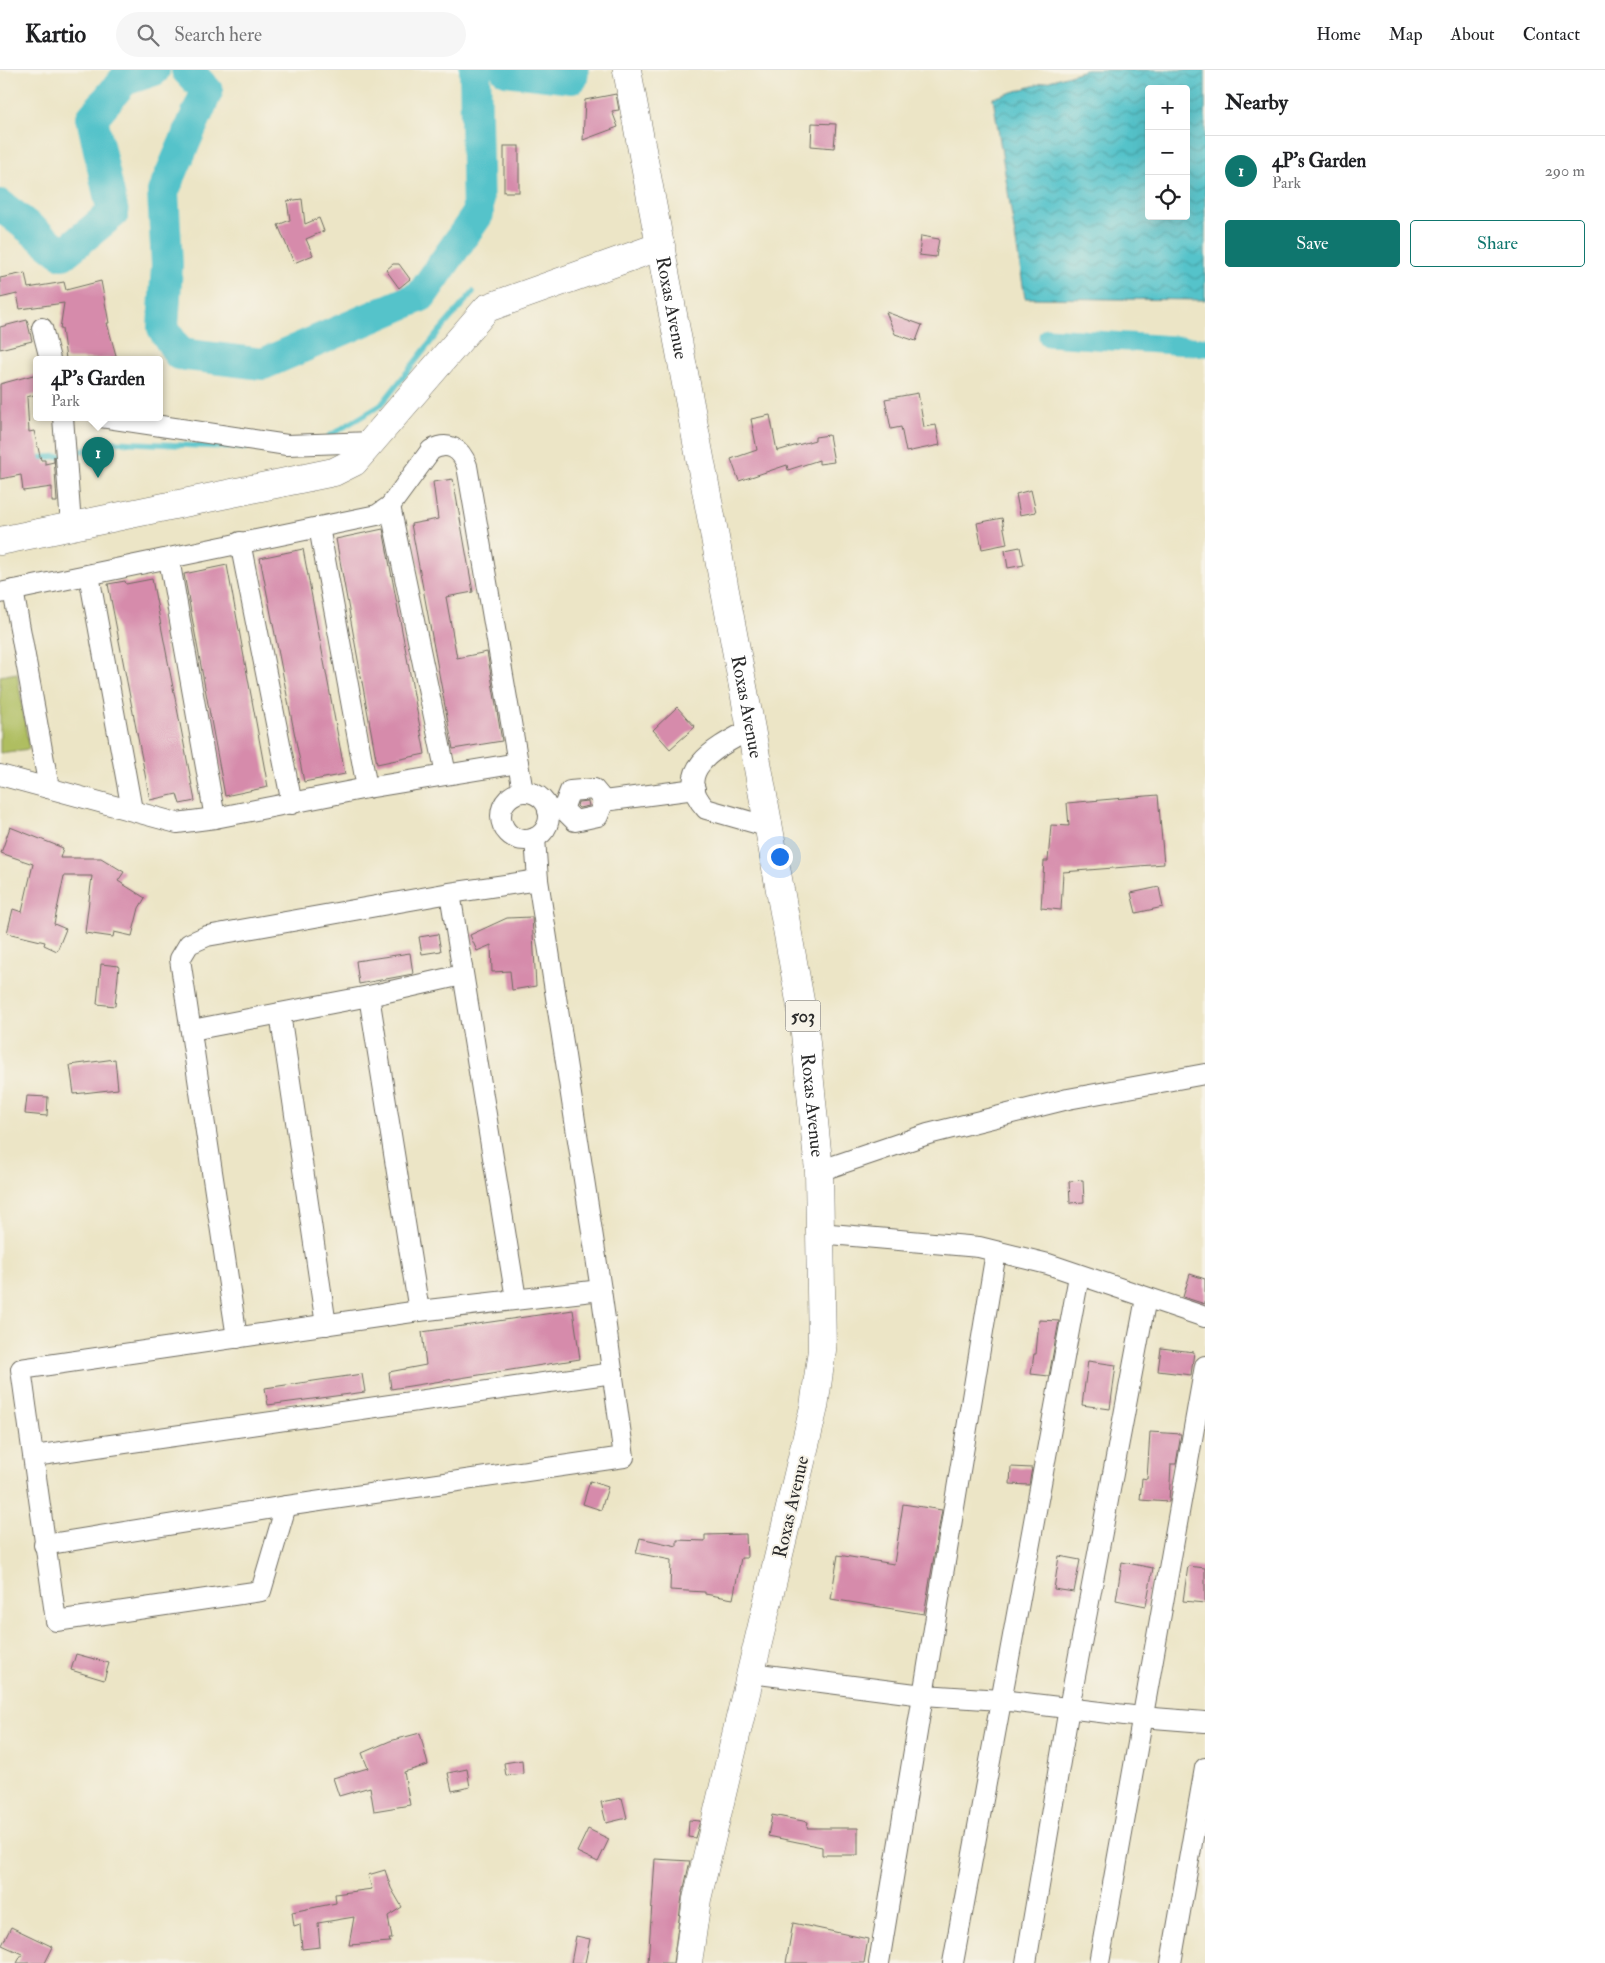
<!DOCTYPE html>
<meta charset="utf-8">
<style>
:root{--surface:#fff;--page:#f6f6f6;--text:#202124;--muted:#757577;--line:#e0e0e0;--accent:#0f766e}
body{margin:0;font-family:"IM FELL Double Pica",serif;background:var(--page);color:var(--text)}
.controls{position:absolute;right:15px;top:15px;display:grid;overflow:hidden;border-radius:5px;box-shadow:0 5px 20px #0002}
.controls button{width:45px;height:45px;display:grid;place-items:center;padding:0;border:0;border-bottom:1px solid var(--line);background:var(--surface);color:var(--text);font:25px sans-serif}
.you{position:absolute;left:779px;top:786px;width:18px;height:18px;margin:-12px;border:4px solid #fff;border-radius:50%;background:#1a73e8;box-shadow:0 0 0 8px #1a73e833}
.badge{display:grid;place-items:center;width:32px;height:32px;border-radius:50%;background:var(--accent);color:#fff;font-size:16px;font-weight:700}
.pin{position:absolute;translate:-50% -41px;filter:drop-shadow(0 1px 2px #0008)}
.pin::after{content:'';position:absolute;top:26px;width:18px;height:15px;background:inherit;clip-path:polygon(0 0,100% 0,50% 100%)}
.popup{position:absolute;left:33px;top:286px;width:130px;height:65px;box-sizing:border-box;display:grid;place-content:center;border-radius:5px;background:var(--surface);filter:drop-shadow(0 1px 4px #0005);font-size:16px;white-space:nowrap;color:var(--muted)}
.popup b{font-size:19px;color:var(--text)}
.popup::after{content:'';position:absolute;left:50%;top:100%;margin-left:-10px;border:10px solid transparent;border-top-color:var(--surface)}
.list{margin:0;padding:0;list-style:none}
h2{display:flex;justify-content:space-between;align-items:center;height:65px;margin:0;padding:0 20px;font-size:21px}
h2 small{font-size:16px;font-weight:400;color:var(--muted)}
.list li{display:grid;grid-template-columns:32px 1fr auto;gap:15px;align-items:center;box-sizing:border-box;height:70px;padding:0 20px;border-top:1px solid var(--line)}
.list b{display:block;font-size:19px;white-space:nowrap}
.list p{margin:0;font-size:16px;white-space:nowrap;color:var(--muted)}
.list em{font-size:16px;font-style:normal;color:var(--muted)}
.actions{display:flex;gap:10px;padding:15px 20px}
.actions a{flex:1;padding:11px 0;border:1px solid var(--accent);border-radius:5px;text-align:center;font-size:18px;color:var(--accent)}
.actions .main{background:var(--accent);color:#fff}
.icon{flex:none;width:28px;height:28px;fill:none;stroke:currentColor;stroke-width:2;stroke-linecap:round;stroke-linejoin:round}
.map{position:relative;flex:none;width:1205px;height:1893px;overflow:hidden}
header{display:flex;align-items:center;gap:30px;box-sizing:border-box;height:70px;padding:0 25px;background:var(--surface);border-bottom:1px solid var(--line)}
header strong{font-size:24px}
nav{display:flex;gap:28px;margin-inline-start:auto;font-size:18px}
.search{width:350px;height:45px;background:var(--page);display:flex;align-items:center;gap:12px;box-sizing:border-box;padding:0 18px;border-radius:28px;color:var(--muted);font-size:19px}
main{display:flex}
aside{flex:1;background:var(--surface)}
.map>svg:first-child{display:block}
.pitch{fill:#afbe60;stroke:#6d7446}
.water{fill:url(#water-waves);stroke:#40777a;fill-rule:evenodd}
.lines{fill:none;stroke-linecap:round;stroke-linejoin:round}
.stream{stroke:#55c3ca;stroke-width:5.5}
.canal{stroke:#55c3ca;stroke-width:19}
.river{stroke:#55c3ca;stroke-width:32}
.building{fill:#d68bab}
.street-casing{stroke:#6f6c61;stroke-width:22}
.secondary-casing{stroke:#6f6c61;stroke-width:29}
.primary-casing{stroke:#6f6c61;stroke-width:29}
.street{stroke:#fff;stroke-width:20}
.secondary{stroke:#fff;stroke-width:28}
.primary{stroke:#fff;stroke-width:28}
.labels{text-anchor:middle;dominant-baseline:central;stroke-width:4;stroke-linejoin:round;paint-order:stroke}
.shield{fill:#f7f3e8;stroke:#686764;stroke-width:1}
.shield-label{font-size:18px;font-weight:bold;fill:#2b2b2b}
.street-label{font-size:19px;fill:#2b2b2b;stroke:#f7f3e8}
</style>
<header>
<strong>Kartio</strong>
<div class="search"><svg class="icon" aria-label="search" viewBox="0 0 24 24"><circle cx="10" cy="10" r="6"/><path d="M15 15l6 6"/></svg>Search here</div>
<nav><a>Home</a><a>Map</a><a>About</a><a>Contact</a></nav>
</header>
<main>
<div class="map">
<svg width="1205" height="1893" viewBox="0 0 1205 1893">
<defs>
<pattern id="water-waves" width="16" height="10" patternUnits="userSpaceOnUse" patternTransform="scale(1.25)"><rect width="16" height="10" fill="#55c3ca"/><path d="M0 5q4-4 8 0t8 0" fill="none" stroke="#479fa4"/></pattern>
</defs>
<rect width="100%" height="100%" fill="#f7f3e8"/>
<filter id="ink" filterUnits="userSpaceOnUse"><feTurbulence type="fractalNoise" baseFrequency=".02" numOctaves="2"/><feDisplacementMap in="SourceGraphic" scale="10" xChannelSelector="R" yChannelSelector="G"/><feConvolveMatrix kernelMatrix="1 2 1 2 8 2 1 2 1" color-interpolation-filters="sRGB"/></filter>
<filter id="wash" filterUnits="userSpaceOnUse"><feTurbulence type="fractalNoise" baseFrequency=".0096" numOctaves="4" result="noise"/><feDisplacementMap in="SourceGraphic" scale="20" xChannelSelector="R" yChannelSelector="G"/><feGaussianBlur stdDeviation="1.12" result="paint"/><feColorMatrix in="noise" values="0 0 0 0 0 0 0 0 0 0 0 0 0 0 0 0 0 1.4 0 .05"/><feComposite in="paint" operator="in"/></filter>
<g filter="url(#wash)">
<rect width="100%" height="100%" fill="#ece5c6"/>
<!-- pitch -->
<path class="pitch" d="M17,603L29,679L0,683V606Z"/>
<!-- water -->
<path class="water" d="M1086,0H1205V230L1025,228L993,28ZM1149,19H1186V146H1149Z"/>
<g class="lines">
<!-- stream -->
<g class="stream">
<path d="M329,366L381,335L437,264L473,222"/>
<path d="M82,381L113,372L246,378"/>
<path d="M35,388L63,386"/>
</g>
<!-- canal -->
<path class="canal" d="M1048,267L1205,277"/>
<!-- river -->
<g class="river">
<path d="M187,0L207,21L163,122L167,195L163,258L179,284L263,294L421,226L478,144L475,0"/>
<path d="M506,0L572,8L573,0"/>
<path d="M0,135L63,184L113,143L92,48L124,10L154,0"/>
</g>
</g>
<g id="blocks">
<!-- building -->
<g class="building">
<path d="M616,24L619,40L612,41L618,57L583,70L585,30Z"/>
<path d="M812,53L836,54L834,78L811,76Z"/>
<rect x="504" y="76" width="15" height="46"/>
<path d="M302,129L305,154L319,148L324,161L306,169L313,185L294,193L278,155L290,150L287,131Z"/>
<path d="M921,166L939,169L936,187L919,185Z"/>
<path d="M393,194H399L410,209L399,218L386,200Z"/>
<path d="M25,203L28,218L64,212L66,220L101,211L109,253H107L117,289H66L62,259H60L64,233L20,239L17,224L0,228V208Z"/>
<path d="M886,242L922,255L916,271L895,264Z"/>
<path d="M27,250L32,271L0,279V257Z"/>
<path d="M37,304V324L27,327L29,362L34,361L41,390H45V394L54,392V386L57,432H52V417L23,421L21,405L0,409V314Z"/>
<path d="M918,323L924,357L936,355L940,375L906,382L901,357L891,359L885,329Z"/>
<path d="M770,345L777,381L815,370V367L829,365L834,392L819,394V390L788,400L787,395L739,411L731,389L757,380L751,349Z"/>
<path d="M453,409L473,522L446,527L457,588L487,582L502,671L453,679L411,454L438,449L433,412Z"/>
<path d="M1031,420L1036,442L1020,445L1016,424Z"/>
<path d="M1002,448L1007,474L982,479L977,453Z"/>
<path d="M383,459L425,684L377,694L336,469Z"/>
<path d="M1020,477L1024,495L1008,498L1005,480Z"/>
<path d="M303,479L345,704L304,712L260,488Z"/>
<path d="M227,495L268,717L225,726L184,504Z"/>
<path d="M152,509L195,731L180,734L177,724L150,730L108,514L125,511L126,514Z"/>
<path d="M677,637L695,657L670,679L653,660Z"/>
<path d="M1158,725L1164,794L1063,802L1061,840L1041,838L1044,791H1048L1051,755L1069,756L1067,733Z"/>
<path d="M588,731L589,736L579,738L577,736L578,732Z"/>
<path d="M10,757L63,778L60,788H101L124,802L118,811L145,828L139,838L132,866L114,862L113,867L85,863L92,806H64L54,854L66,859L57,881L44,875L45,872L7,863L13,839L22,842L33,794L1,783Z"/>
<path d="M1159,817L1163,837L1136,843L1131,823Z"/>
<path d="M532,847L536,916L512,920L510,901L492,902L491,875L477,881L470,865L507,848Z"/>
<path d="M438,864L441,881L422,884L419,867Z"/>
<path d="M410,883L413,904L359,914L356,891Z"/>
<path d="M101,894L119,896L115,936L97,934Z"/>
<path d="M115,989L118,1019L74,1024L70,995Z"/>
<path d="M27,1026L48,1027L47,1046L25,1044Z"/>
<path d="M1083,1110L1084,1132L1070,1133L1069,1111Z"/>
<path d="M1190,1204L1205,1209V1234L1183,1227Z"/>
<path d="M573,1240L580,1289L391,1319L389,1302L426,1295L422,1262Z"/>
<path d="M1039,1250L1059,1251L1049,1306L1031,1304L1034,1284H1036Z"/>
<path d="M1161,1278L1194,1282L1191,1305L1158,1301Z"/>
<path d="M1088,1291L1116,1295L1110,1339L1082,1335Z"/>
<path d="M362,1304L365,1322L268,1335L265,1318Z"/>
<path d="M1150,1362L1181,1364L1176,1394H1171L1169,1432L1140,1430L1142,1408L1147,1409Z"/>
<path d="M1011,1397L1032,1398L1029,1415L1010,1414Z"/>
<path d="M590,1411L608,1417L601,1440L583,1434Z"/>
<path d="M903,1434L942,1440L924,1544L831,1529L838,1485L894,1494Z"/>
<path d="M746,1464L747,1488H741L733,1529L705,1524V1522L670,1520L671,1490L636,1483L640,1468L677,1476V1470L705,1471V1465Z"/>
<path d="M1059,1486L1080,1490L1074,1522L1054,1519Z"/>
<path d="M1122,1492L1153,1498L1146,1536L1116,1530Z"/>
<path d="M1188,1496L1205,1498V1533L1183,1531Z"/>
<path d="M76,1584L109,1593L104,1610L71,1600Z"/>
<path d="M420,1663L428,1695L404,1702L410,1735L374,1741L370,1717L339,1726L333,1708L368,1698L362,1683L390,1671Z"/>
<path d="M522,1690L523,1704L506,1706L504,1693Z"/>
<path d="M467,1699L470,1717L452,1721L448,1703Z"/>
<path d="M622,1728L627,1748L606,1753L601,1732Z"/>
<path d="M772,1745L808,1752L807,1758H858V1785H822V1777L768,1766Z"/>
<path d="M689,1750L700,1751L695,1768L688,1767Z"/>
<path d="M588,1759L609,1769L598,1792L577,1782Z"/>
<path d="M655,1789L690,1791L682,1827L673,1893H648Z"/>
<path d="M385,1800L391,1818L402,1837L388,1846L392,1869H389L390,1872L349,1875L354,1847L318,1853L320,1877L302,1879L300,1854L294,1856L292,1842L336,1833L335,1824L372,1819L368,1805Z"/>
<path d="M793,1853L868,1869L864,1893H786Z"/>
<path d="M11,1857L53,1877L45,1893H17L22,1884L2,1875Z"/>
<path d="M576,1866L590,1869L585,1893H571Z"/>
</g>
</g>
</g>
<g filter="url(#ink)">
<use href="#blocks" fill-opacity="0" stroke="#6f6c61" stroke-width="1"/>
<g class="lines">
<!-- street casing -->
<g class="street-casing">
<g id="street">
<path d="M42,258L50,289"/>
<path d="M63,347L71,455"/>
<path d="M101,347L287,375L373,372"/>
<path d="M390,436L446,704"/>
<path d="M319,457L367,718"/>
<path d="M240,472L292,734"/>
<path d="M169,489L215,748"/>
<path d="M89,505L132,740"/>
<path d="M13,520L49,718"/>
<path d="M0,523L377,445L390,436L431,380C448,371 461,378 467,396L523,722"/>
<path d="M751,659C722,675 669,699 706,739L769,757"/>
<path d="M0,705L177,753L215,748L367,718L518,693"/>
<circle cx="525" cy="746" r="24"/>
<path d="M604,731L695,719"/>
<path d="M563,739L570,721L594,719L604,731"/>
<path d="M548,741L563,739L575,751L598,746L604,731"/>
<path d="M450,823L516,1229"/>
<path d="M369,926L419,1241"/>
<path d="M280,943L326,1255"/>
<path d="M192,960L369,926L462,905"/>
<path d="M819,1101L928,1064L1068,1029L1205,1004"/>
<path d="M819,1163L979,1177L1048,1194L1205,1247"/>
<path d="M237,1268L180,889L189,874L207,866L450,823L538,810"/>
<path d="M34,1386L613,1303"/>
<path d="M286,1436L261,1521L56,1551L21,1299L419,1241L601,1220"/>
<path d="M44,1475L286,1436L624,1387L601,1220L538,810L535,768"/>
<path d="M751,1603L923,1625L1001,1630L1141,1647L1205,1652"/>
<path d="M879,1893L996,1182"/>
<path d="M953,1893L1079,1206"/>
<path d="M1026,1893L1069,1638L1146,1228"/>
<path d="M1099,1893L1205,1296"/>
<path d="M1171,1893L1205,1698"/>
</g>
</g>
<!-- secondary casing -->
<g class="secondary-casing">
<path id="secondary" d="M0,471L334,402L354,392L487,238L661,176"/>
</g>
<!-- primary casing -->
<g class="primary-casing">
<g id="primary">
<path id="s1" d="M627,0L751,659L804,953L819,1101L822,1280L814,1337L697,1829L688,1893"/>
</g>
</g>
<!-- street -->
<use href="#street" class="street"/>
<!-- secondary -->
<use href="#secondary" class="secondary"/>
<!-- primary -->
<use href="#primary" class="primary"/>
</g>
</g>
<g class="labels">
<!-- shield labels -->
<rect class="shield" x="785.5" y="930.5" width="35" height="31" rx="4"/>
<g class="shield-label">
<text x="803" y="946">503</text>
</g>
<!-- street labels -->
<g class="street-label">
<text stroke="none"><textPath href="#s1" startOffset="242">Roxas Avenue</textPath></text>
<text stroke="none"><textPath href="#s1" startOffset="648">Roxas Avenue</textPath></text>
<text stroke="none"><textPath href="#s1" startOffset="1052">Roxas Avenue</textPath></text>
<text transform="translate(791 1437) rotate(-77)">Roxas Avenue</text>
</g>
</g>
</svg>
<div class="controls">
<button>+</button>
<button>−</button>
<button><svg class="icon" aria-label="locate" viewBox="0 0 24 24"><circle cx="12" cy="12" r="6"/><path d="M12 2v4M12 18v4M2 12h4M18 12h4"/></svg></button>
</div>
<div class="you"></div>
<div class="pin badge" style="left:98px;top:408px">1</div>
<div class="popup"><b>4P's Garden</b>Park</div>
</div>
<aside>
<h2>Nearby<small></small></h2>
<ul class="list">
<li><span class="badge">1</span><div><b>4P's Garden</b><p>Park</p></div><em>290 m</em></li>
</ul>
<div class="actions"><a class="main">Save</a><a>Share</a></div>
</aside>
</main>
